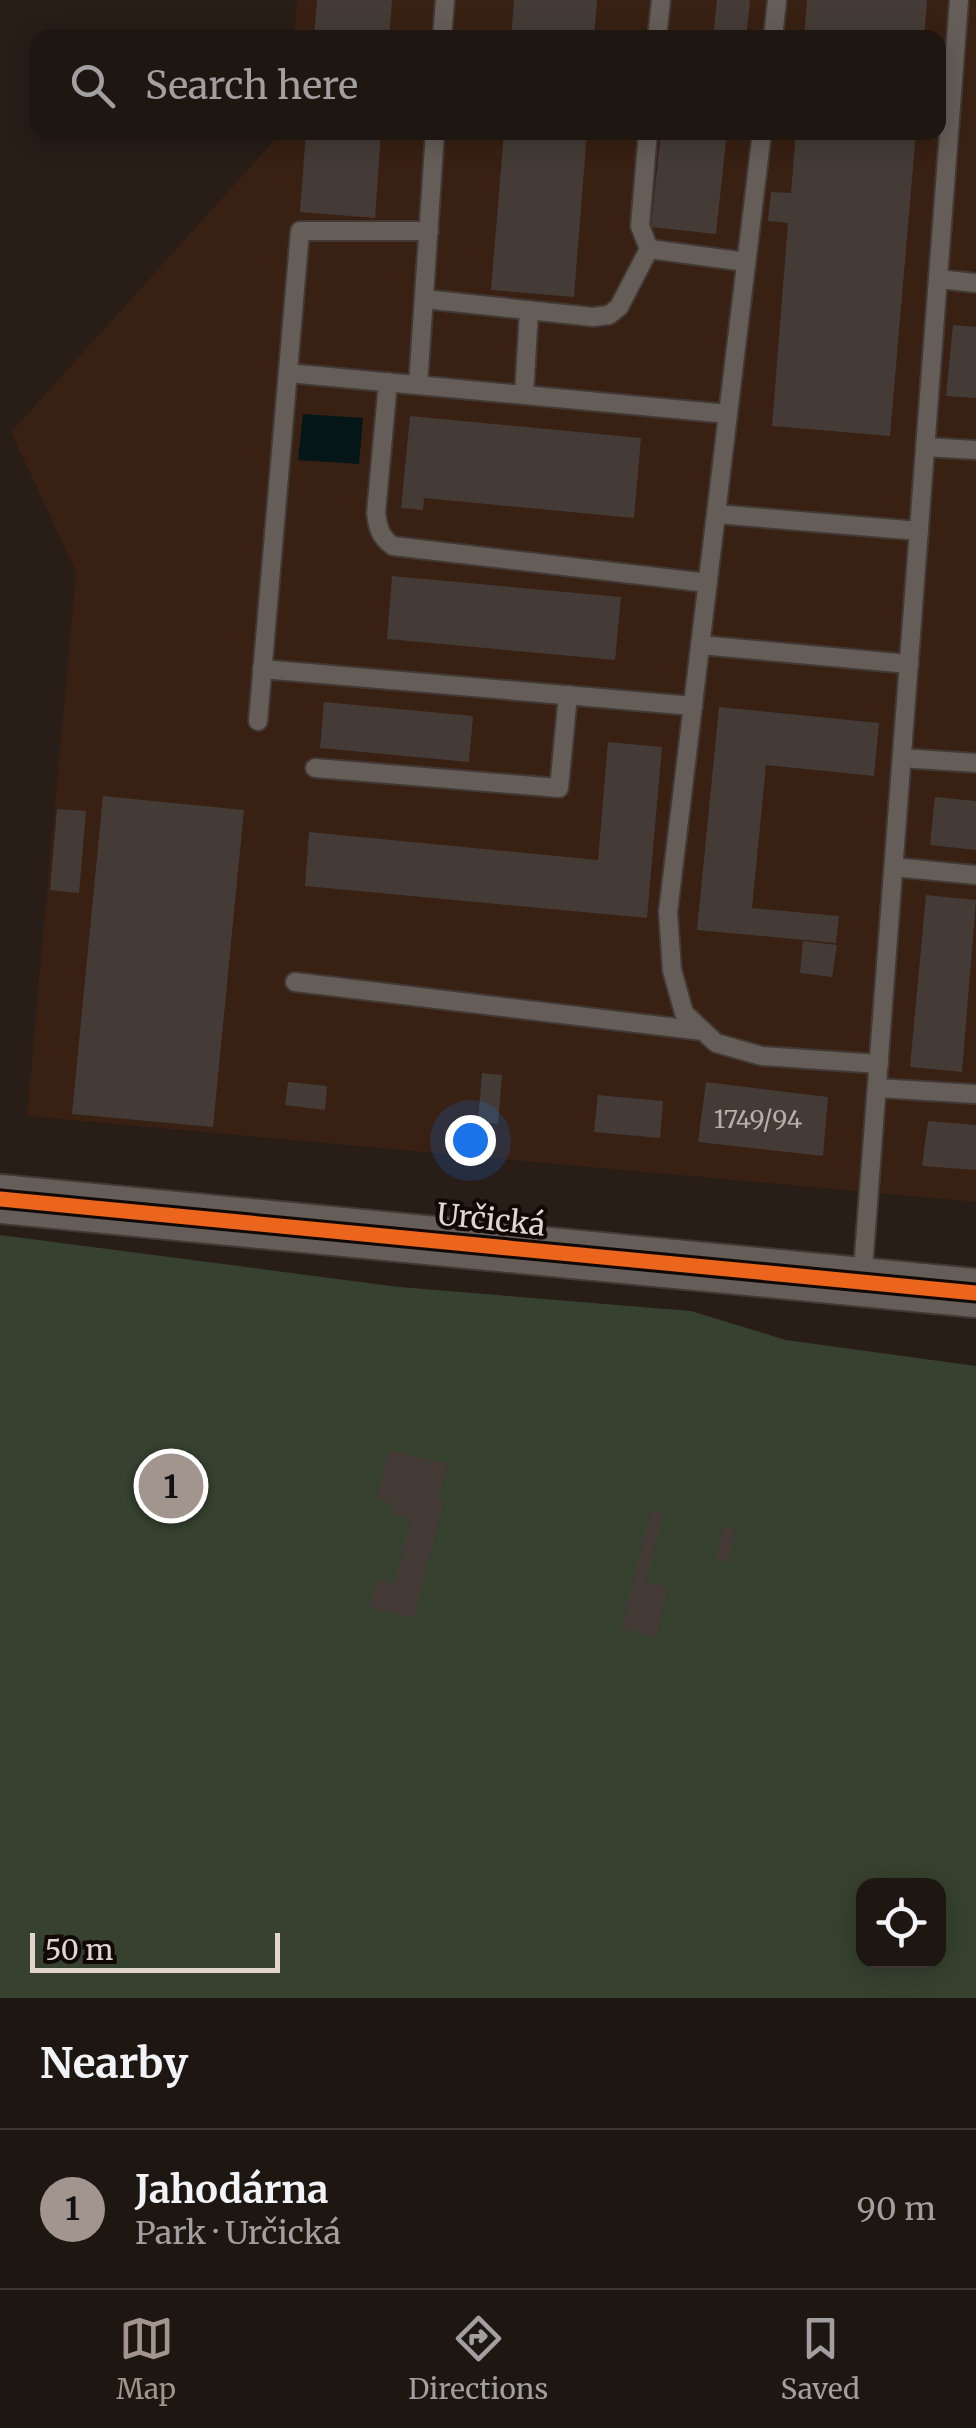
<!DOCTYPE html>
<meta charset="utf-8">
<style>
:root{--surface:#1e1611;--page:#2b231f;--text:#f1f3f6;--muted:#a19f9f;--line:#3c3531;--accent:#a1958d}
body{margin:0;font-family:Merriweather,serif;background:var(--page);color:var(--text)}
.controls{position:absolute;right:30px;bottom:30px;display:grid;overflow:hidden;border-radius:20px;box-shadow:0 5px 25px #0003}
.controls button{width:90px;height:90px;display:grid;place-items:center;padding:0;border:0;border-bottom:2px solid var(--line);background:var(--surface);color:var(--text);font:50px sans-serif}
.scale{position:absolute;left:30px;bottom:25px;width:250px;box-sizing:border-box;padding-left:10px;border:5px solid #e2d5cd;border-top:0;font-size:28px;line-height:35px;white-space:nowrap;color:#e2d5cd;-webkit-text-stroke:8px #110905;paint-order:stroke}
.you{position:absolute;left:470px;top:1140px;width:35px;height:35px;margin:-25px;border:8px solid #fff;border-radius:50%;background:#1a73e8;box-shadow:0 0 0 15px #1a73e833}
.badge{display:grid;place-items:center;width:65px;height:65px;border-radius:50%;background:var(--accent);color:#111;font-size:32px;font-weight:700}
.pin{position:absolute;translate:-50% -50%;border:5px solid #fff;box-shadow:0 2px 10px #0006}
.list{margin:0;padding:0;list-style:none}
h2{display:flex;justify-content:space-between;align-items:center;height:130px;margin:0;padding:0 40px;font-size:42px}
h2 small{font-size:32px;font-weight:400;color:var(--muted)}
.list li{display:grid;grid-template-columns:65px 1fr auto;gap:30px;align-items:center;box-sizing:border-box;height:160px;padding:0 40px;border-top:2px solid var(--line)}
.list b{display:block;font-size:38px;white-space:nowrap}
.list p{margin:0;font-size:32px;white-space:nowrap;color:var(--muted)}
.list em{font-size:32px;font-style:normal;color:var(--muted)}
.icon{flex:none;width:55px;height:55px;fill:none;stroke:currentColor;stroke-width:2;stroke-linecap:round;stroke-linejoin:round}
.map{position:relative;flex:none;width:976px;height:1998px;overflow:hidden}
.search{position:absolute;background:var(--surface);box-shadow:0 5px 25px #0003;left:30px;right:30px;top:30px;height:110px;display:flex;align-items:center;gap:25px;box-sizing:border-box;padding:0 35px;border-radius:20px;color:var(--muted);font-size:38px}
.sheet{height:290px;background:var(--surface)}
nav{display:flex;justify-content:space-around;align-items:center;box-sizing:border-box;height:140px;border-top:2px solid var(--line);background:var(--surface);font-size:28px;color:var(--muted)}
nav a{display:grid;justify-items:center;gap:5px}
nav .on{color:var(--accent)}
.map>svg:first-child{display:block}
.built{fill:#382013}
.green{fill:#36412f;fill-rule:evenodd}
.water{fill:#051619}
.building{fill:#443b36}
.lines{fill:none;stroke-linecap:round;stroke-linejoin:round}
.service-casing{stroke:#423934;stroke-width:22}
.tertiary-casing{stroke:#423934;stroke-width:52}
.service{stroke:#655d58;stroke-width:18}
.tertiary{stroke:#655d58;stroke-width:48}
.cycleway-casing{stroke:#110905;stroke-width:21}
.cycleway{stroke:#eb651d;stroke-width:15}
.labels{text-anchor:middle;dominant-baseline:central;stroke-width:8;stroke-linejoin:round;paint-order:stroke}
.number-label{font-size:25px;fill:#baaea7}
.street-label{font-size:30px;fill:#e2d5cd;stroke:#110905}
</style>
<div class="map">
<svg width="976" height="1998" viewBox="0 0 976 1998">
<rect width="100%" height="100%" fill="#281d17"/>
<!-- built -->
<path class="built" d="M297,0H976V1202L27,1116L76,572L11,432L281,133L938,132V38L294,37Z"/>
<!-- green -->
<path class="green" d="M0,1235L399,1287L691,1311L786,1340L976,1366V1998H0ZM864,1886H938V1960H864Z"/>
<!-- water -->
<path class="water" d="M303,414L363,418L359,464L298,460Z"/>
<!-- building -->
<g class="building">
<path d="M317,0H392L389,38H314Z"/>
<path d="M514,0H597L594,38H511Z"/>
<path d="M717,0H750L746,38H713Z"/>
<path d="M807,0H927L924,38H804Z"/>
<path d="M306,132H381L375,218L300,212Z"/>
<path d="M504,132H587L574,297L491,290Z"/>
<path d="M661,132H727L716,234L651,227Z"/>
<path d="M796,132H916L890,436L772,426L788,223L768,221L771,192L791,193Z"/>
<path d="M953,325L976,327V398L946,396Z"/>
<path d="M410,416L641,438L634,518L424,498L423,510L401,508Z"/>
<path d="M392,576L621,597L615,660L387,639Z"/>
<path d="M324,702L473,716L469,762L320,748Z"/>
<path d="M719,707L879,723L874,776L766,765L752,908L839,916L836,943L697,930Z"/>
<path d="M608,742L662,747L647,918L305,886L309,832L598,860Z"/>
<path d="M103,796L244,810L213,1127L72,1114Z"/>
<path d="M935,797L976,801V850L930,845Z"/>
<path d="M57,809L86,811L79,893L50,890Z"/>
<path d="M926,895L976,900L962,1072L910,1067Z"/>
<path d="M803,941L837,945L832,977L800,973Z"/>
<path d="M482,1073L502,1075L498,1124L478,1122Z"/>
<path d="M288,1082L327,1086L325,1110L285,1105Z"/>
<path d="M706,1082L828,1097L823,1156L698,1142Z"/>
<path d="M598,1095L663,1101L660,1138L594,1132Z"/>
<path d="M928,1121L976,1125V1170L922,1166Z"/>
<path d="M389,1451L448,1463L438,1499L444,1501L414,1618L370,1608L376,1580L394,1584L411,1518L391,1515L393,1504L376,1500Z"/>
<path d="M651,1510L663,1513L646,1582L668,1587L656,1637L621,1629Z"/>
<path d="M723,1527L736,1529L728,1563L716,1560Z"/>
</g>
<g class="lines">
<!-- service casing -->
<g class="service-casing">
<g id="service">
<path d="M442,38L445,0"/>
<path d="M657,38L661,0"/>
<path d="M773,38L777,0"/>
<path d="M648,132L640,226L649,249L746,262"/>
<path d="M762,132L668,912L672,970L684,1013L716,1043L762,1056L879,1064"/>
<path d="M938,279L976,283"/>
<path d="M424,299L593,317L609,315L619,307L649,249"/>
<path d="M288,373L728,414"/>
<path d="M388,382L376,513C378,528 380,537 393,546L708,583"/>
<path d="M418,385L435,132"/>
<path d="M524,395L529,310"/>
<path d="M925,447L976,450"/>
<path d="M716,514L919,531"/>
<path d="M700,645L909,664"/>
<path d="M262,669L693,706"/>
<path d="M258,721L300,231H429"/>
<path d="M902,758L976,763"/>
<path d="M315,768L559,788L568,695"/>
<path d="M894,867L976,875"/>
<path d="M295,982L703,1031"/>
<path d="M877,1088L976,1094"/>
<path d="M862,1282L959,0"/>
</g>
</g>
<!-- tertiary casing -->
<g class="tertiary-casing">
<path id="tertiary" d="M0,1199L976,1293"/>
</g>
<!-- service -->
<use href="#service" class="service"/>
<!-- tertiary -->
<use href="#tertiary" class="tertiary"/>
<!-- cycleway casing -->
<g class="cycleway-casing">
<path id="cycleway" d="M0,1199L976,1293"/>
</g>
<!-- cycleway -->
<use href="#cycleway" class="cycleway"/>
</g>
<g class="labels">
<!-- number labels -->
<g class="number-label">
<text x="758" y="1119">1749/94</text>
</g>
<!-- street labels -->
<g class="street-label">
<text transform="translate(491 1219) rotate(6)">Určická</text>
</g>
</g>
</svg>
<div class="controls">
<button><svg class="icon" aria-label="locate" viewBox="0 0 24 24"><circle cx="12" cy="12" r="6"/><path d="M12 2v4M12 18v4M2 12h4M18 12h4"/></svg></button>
</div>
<div class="scale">50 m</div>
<div class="you"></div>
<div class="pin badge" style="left:171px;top:1486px">1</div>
<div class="search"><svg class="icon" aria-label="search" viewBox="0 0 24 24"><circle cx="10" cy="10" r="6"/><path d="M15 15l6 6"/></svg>Search here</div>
</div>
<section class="sheet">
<h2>Nearby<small></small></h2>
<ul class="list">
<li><span class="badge">1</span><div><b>Jahodárna</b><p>Park · Určická</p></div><em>90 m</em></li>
</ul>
</section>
<nav>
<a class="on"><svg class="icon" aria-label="map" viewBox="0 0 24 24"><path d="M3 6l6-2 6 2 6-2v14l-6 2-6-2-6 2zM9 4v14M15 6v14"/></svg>Map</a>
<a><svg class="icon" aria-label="directions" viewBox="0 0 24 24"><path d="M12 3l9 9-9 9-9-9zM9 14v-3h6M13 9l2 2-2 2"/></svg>Directions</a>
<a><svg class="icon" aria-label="saved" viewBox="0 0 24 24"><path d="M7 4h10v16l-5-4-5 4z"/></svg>Saved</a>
</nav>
